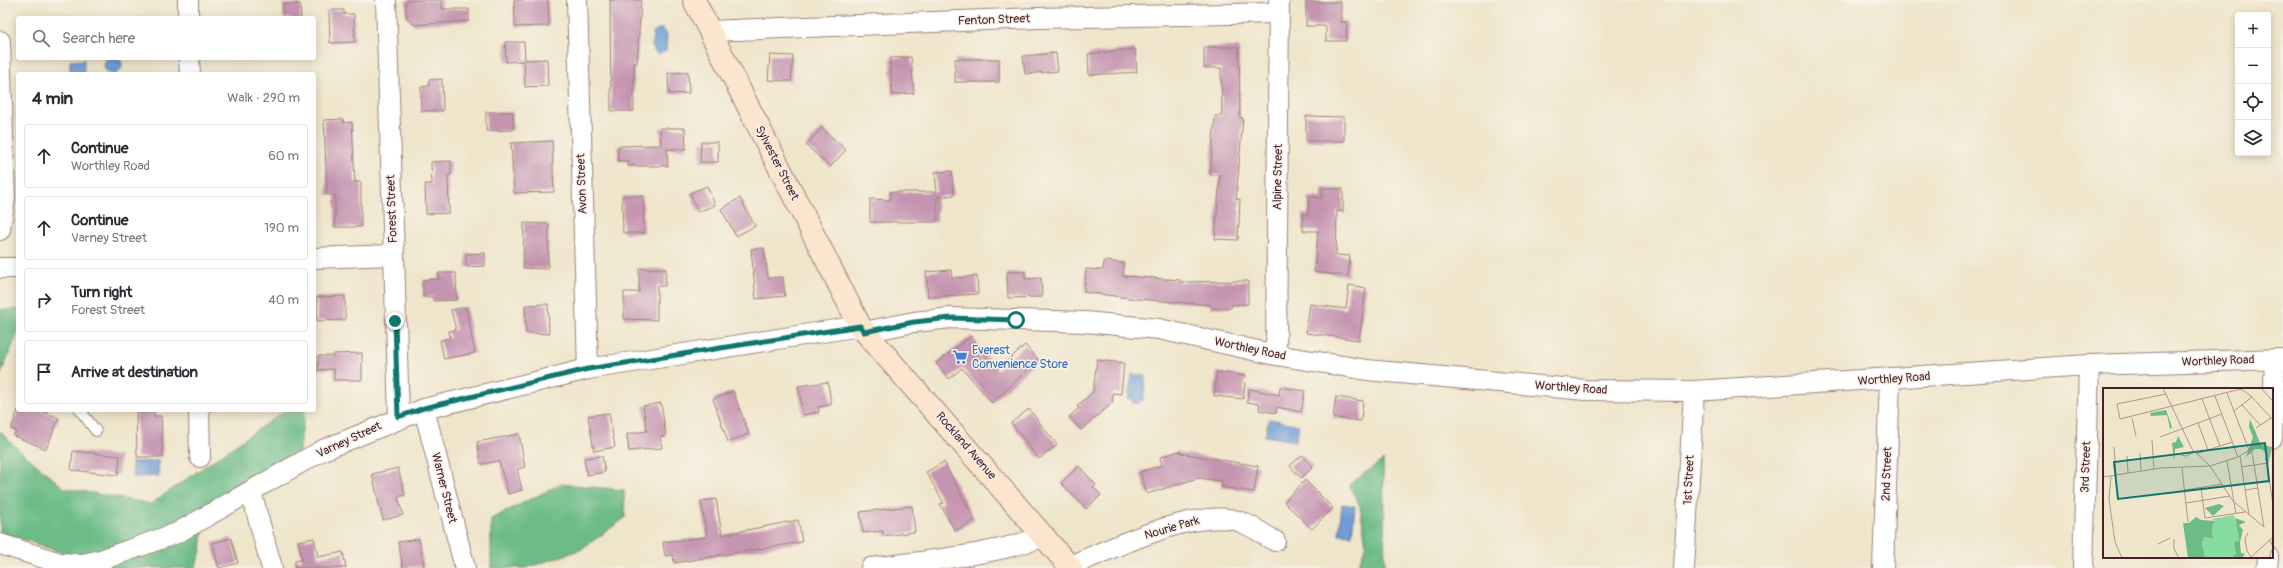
<!DOCTYPE html>
<meta charset="utf-8">
<style>
:root{--surface:#fff;--page:#f7f7f7;--text:#2b2b33;--muted:#7c7c81;--line:#e1e1e2}
body{margin:0;font-family:Pangolin,sans-serif;background:var(--page);color:var(--text)}
.controls{position:absolute;right:12px;top:12px;display:grid;overflow:hidden;border-radius:4px;box-shadow:0 2px 10px #0003}
.controls button{width:36px;height:36px;display:grid;place-items:center;padding:0;border:0;border-bottom:1px solid var(--line);background:var(--surface);color:var(--text);font:20px sans-serif}
.stop{position:absolute;width:12px;height:12px;margin:-9px;border:3px solid #0f766e;border-radius:50%;background:#fff}
.stop.end{background:#0f766e;border-color:#fff;box-shadow:0 1px 4px #0008}
.list{margin:0;padding:0;list-style:none}
h2{display:flex;justify-content:space-between;align-items:center;height:52px;margin:0;padding:0 16px;font-size:17px}
h2 small{font-size:13px;font-weight:400;color:var(--muted)}
.list li{display:grid;grid-template-columns:26px 1fr auto;gap:12px;align-items:center;box-sizing:border-box;height:64px;margin:0 8px 8px;padding:0 8px;border:1px solid var(--line);border-radius:4px}
.list b{display:block;font-size:15px;white-space:nowrap}
.list p{margin:0;font-size:13px;white-space:nowrap;color:var(--muted)}
.list em{font-size:13px;font-style:normal;color:var(--muted)}
.icon{flex:none;width:22px;height:22px;fill:none;stroke:currentColor;stroke-width:2;stroke-linecap:round;stroke-linejoin:round}
.map{position:relative;flex:none;width:2283px;height:568px;overflow:hidden}
.search{position:absolute;background:var(--surface);box-shadow:0 2px 10px #0003;left:16px;top:16px;width:300px;height:44px;display:flex;align-items:center;gap:10px;box-sizing:border-box;padding:0 14px;border-radius:4px;color:var(--muted);font-size:15px}
.panel{position:absolute;background:var(--surface);box-shadow:0 2px 10px #0003;left:16px;top:72px;width:300px;height:340px;border-radius:4px}
.map>svg:first-child{display:block}
.forest{fill:#6dbc87;stroke:#5c6e59}
.water{fill:#6e9dd7;stroke:#5c5e81}
.building{fill:#c594b0}
.lines{fill:none;stroke-linecap:round;stroke-linejoin:round}
.lane-casing{stroke:#9c827a;stroke-width:12}
.street-casing{stroke:#9c827a;stroke-width:22}
.secondary-casing{stroke:#9c827a;stroke-width:24}
.lane{stroke:#fff;stroke-width:10}
.street{stroke:#fff;stroke-width:20}
.secondary{stroke:#fce5cf;stroke-width:22}
.route{stroke:#0f766e;stroke-width:5}
.labels{text-anchor:middle;dominant-baseline:central;stroke-width:3;stroke-linejoin:round;paint-order:stroke}
.street-label{font-size:12px;fill:#4a1f2b;stroke:#f7f3e8}
.shop-label{font-size:12px;fill:#366cbe;stroke:#f7f3e8;text-anchor:start}
.inset-road{fill:none;stroke:#ad968a;stroke-width:1}
.view{fill:#0f766e;fill-opacity:0.15;stroke:#0f766e;stroke-width:2}
.inset-edge{fill:none;stroke:#4a1f2b;stroke-width:2}
</style>
<div class="map">
<svg width="2283" height="568" viewBox="0 0 2283 568">
<rect width="100%" height="100%" fill="#f7f3e8"/>
<filter id="ink" filterUnits="userSpaceOnUse"><feTurbulence type="fractalNoise" baseFrequency=".025" numOctaves="2"/><feDisplacementMap in="SourceGraphic" scale="8" xChannelSelector="R" yChannelSelector="G"/><feConvolveMatrix kernelMatrix="1 2 1 2 8 2 1 2 1" color-interpolation-filters="sRGB"/></filter>
<filter id="wash" filterUnits="userSpaceOnUse"><feTurbulence type="fractalNoise" baseFrequency=".012" numOctaves="4" result="noise"/><feDisplacementMap in="SourceGraphic" scale="16" xChannelSelector="R" yChannelSelector="G"/><feGaussianBlur stdDeviation="0.9" result="paint"/><feColorMatrix in="noise" values="0 0 0 0 0 0 0 0 0 0 0 0 0 0 0 0 0 1.4 0 .05"/><feComposite in="paint" operator="in"/></filter>
<g filter="url(#wash)">
<rect width="100%" height="100%" fill="#efe5ca"/>
<!-- forest -->
<g class="forest">
<path d="M18,309V332L0,376V310Z"/>
<path d="M286,410H305L299,452L230,488L203,532L201,551L195,568H66L61,552L0,532V431L12,444L64,488L151,504Z"/>
<path d="M1383,460L1385,568H1357L1366,545L1360,506L1349,485Z"/>
<path d="M561,484L624,490L625,518L580,550L526,568H491V519Z"/>
</g>
<!-- water -->
<g class="water">
<path d="M658,29H663L667,34L666,51L659,54L655,52L652,47L653,32Z"/>
<circle cx="113" cy="65" r="9"/>
<path d="M84,60V74H70V61Z"/>
<path d="M1132,374L1146,376L1143,401L1140,400L1139,403H1132L1133,399H1128Z"/>
<path d="M1269,419L1299,425L1296,441L1265,436Z"/>
<path d="M158,461L159,476L133,477L132,462Z"/>
<path d="M1342,504L1355,506L1352,535L1339,534Z"/>
</g>
<g id="blocks">
<!-- building -->
<g class="building">
<path d="M406,0H442V9H469V21L414,25L406,17Z"/>
<path d="M514,0H548L549,26L515,27Z"/>
<path d="M610,0H641L637,63H634V111H611Z"/>
<path d="M1306,2H1341V22H1347L1346,41H1326V26H1306Z"/>
<path d="M283,4H300L301,18H283Z"/>
<path d="M329,10H344V14H354L355,42L330,43Z"/>
<path d="M505,42H524L525,60L547,59L548,86L525,87L524,61L506,62Z"/>
<path d="M1204,47H1239L1240,118H1243L1236,199H1240L1238,240L1215,239L1220,175H1210L1215,116H1222L1221,68H1204Z"/>
<path d="M1135,49L1137,72L1089,75L1088,54Z"/>
<path d="M1056,53L1058,71L1025,74L1023,56Z"/>
<path d="M770,55L793,56L791,81L768,80Z"/>
<path d="M911,57L914,93L892,95L890,58Z"/>
<rect x="955" y="59" width="44" height="23"/>
<path d="M688,72L689,93L669,94L668,73Z"/>
<path d="M442,79L443,111H421V87L429,86V80Z"/>
<path d="M486,112H513V130L486,131Z"/>
<path d="M1306,116L1344,117V141H1306Z"/>
<path d="M343,119L344,123L352,122L355,182H361V227H335V195H327L324,120Z"/>
<path d="M660,128H685L686,149H667L668,166H628V161H618V146L661,145Z"/>
<path d="M822,128L846,150L830,167L806,145Z"/>
<path d="M552,141L554,192L514,193L511,143Z"/>
<path d="M701,142H718V162H700Z"/>
<path d="M451,161V175H448L449,213L426,214L425,184H432L431,162Z"/>
<path d="M952,171L954,195L937,197V222H870V199L890,200V192H937L935,172Z"/>
<path d="M707,186L715,205L698,212L690,193Z"/>
<path d="M1322,188L1343,189V212L1337,211L1336,255L1350,256L1348,276L1314,272L1318,231H1303V214L1308,215L1309,197L1322,198Z"/>
<path d="M622,196H643L644,233H623Z"/>
<path d="M740,198L755,226L736,236L721,209Z"/>
<path d="M524,223L549,224L548,269L523,268Z"/>
<path d="M764,248L768,278L783,277L785,296L756,299L751,249Z"/>
<path d="M485,253V266L466,267V254Z"/>
<path d="M1104,261L1124,263L1123,276L1180,280V282L1248,281V304L1231,305V308H1211V305L1137,299L1084,292L1086,269L1103,270Z"/>
<path d="M639,268L666,269L665,286H657V320L624,319V292H639Z"/>
<path d="M951,270L952,278L977,276L978,294L928,297L926,272Z"/>
<path d="M1007,272H1025V279L1041,278L1042,297L1008,298Z"/>
<path d="M439,273H456L457,300L433,301V297H423V280L439,279Z"/>
<path d="M1349,285L1366,288L1359,340L1306,333L1310,304L1346,309Z"/>
<path d="M345,296V320L317,321V297Z"/>
<path d="M548,304L549,334L526,333L525,305Z"/>
<path d="M466,307L475,353L444,359L440,340L450,338L449,331L456,330L451,310Z"/>
<path d="M971,336L997,370L1025,345L1038,360L992,403L962,368L949,379L936,363Z"/>
<path d="M362,353V380H334V369L318,370V356H334V354Z"/>
<path d="M1097,360L1124,363L1121,394L1113,393L1112,403L1081,430L1069,417L1079,408L1077,406L1093,392Z"/>
<path d="M1217,372L1246,376L1243,399L1214,396Z"/>
<path d="M828,382L831,405L818,407L819,412L803,415L798,386Z"/>
<path d="M1280,387L1305,391L1301,412L1277,407L1276,413L1259,410L1260,404L1247,402L1249,389L1279,395Z"/>
<path d="M733,391L749,434L728,442L713,399Z"/>
<path d="M1336,397L1363,401L1361,421L1333,418Z"/>
<path d="M661,403L666,436L660,437L662,448L629,451L627,434L647,431L643,406Z"/>
<path d="M1029,409L1057,445L1039,459L1011,423Z"/>
<path d="M18,410H38L59,418L46,449L14,436L16,431L11,429Z"/>
<path d="M136,410H154V416H161L163,457H137Z"/>
<path d="M609,413L615,447L594,451L588,416Z"/>
<path d="M519,434L525,467L517,469L522,490L508,494L499,461L481,464L477,442Z"/>
<path d="M73,451L120,456L118,475L71,470Z"/>
<path d="M1180,451V453L1258,466L1254,492L1221,487L1222,481L1198,478L1147,494L1140,472L1162,465L1160,457Z"/>
<path d="M1302,455L1313,467L1301,478L1290,466Z"/>
<path d="M602,456L605,472L587,475L584,458Z"/>
<path d="M944,462L975,520L955,531L940,504L944,503L926,472Z"/>
<path d="M1079,466L1096,485L1093,487L1101,495L1086,509L1061,483Z"/>
<path d="M398,468L405,495L398,497L403,515L383,520L372,474Z"/>
<path d="M1305,480L1333,508L1312,529L1284,502Z"/>
<path d="M716,499L722,535L798,520L802,542L674,563L673,555L665,556L663,542L707,537L701,501Z"/>
<path d="M912,506L915,532L883,536V531L863,533L860,512Z"/>
<path d="M231,538L238,563L219,568L212,543Z"/>
<path d="M314,538L318,557L343,552L346,568H295V561L302,560L298,541Z"/>
<path d="M419,539L424,566L403,568L398,542Z"/>
</g>
</g>
</g>
<g filter="url(#ink)">
<use href="#blocks" fill-opacity="0" stroke="#9c827a" stroke-width="1"/>
<g class="lines">
<!-- lane casing -->
<g class="lane-casing">
<path id="lane" d="M80,410L96,431"/>
</g>
<!-- street casing -->
<g class="street-casing">
<g id="street">
<path d="M188,0V18"/>
<path d="M386,0L399,417"/>
<path d="M577,0L588,369"/>
<path d="M709,31L1038,18L1279,13"/>
<path d="M0,41L5,198L0,230"/>
<path d="M189,58L190,74"/>
<path d="M314,258L393,255"/>
<path d="M0,268H18"/>
<path d="M864,332L914,322L951,318L1085,322L1159,329L1276,355L1367,370L1585,390L1694,391L2089,365L2283,359"/>
<path d="M1276,355L1279,0"/>
<path d="M424,409L465,568"/>
<path d="M199,410L200,457"/>
<path d="M2272,438L2275,359"/>
<path d="M251,492L272,568"/>
<path d="M0,544L60,563L82,564L101,560L177,533L323,450L424,409L588,369L860,326"/>
<path d="M1070,566C1111,549 1201,504 1243,523C1254,527 1264,535 1275,541"/>
<path d="M871,568C929,560 990,556 1045,536"/>
<path d="M1684,568L1694,391"/>
<path d="M1883,568L1890,380"/>
<path d="M2083,568L2089,365"/>
<path d="M2267,568L2268,557"/>
</g>
</g>
<!-- secondary casing -->
<g class="secondary-casing">
<path id="secondary" d="M694,0L860,326L1071,568"/>
</g>
<!-- lane -->
<use href="#lane" class="lane"/>
<!-- street -->
<use href="#street" class="street"/>
<!-- secondary -->
<use href="#secondary" class="secondary"/>
</g>
</g>
<g class="lines" filter="url(#ink)">
<!-- route -->
<path class="route" d="M395,321L398,417L424,408L588,369L860,326L864,332L914,322L951,318L1016,320"/>
</g>
<!-- icons -->
<defs>
<g id="supermarket-bare" transform="scale(1.2)"><path d="M-6-5.5h2.5l.6 2H6L4.5 2H-2.5L-4.4-4H-6ZM-1.5 3.2a1.3 1.3 0 1 0 .1 0ZM3 3.2a1.3 1.3 0 1 0 .1 0Z" fill="#3f7fe0" stroke="#f7f3e8" stroke-width="2.5" paint-order="stroke"/></g>
</defs>
<g fill-rule="evenodd">
<use href="#supermarket-bare" x="960" y="357"/>
</g>
<g class="labels">
<!-- street labels -->
<g class="street-label">
<text transform="translate(994 20) rotate(-2)">Fenton Street</text>
<text transform="translate(777 163) rotate(63)">Sylvester Street</text>
<text transform="translate(1278 177) rotate(-89)">Alpine Street</text>
<text transform="translate(582 184) rotate(-92)">Avon Street</text>
<text transform="translate(392 209) rotate(-92)">Forest Street</text>
<text transform="translate(1250 349) rotate(12)">Worthley Road</text>
<text transform="translate(2218 361) rotate(-2)">Worthley Road</text>
<text transform="translate(1894 379) rotate(-4)">Worthley Road</text>
<text transform="translate(1571 388) rotate(4)">Worthley Road</text>
<text transform="translate(349 440) rotate(-25)">Varney Street</text>
<text transform="translate(966 446) rotate(49)">Rockland Avenue</text>
<text transform="translate(2086 467) rotate(-88)">3rd Street</text>
<text transform="translate(1887 474) rotate(-88)">2nd Street</text>
<text transform="translate(1689 480) rotate(-87)">1st Street</text>
<text transform="translate(444 488) rotate(76)">Warner Street</text>
<text transform="translate(1172 528) rotate(-16)">Nourie Park</text>
</g>
<!-- shop labels -->
<g class="shop-label">
<text x="972" y="350">Everest<tspan x="972" dy="14">Convenience Store</tspan></text>
</g>
</g>
<!-- overview -->
<g transform="translate(2103 388)">
<rect width="170" height="170" fill="#efe5ca"/>
<path d="M131,127L136,153L131,170H102L99,154L102,149L110,151L109,139L112,133L109,131Z" fill="#87dda1"/>
<path d="M63,22L69,39L67,41L64,27L48,28L47,25ZM147,31L158,57L168,60L165,72H162L164,65L158,61H152L143,69L150,49L146,39ZM75,48L81,59L72,61L71,73L69,55L73,54ZM116,116L121,118L110,128L102,120ZM93,129L98,132L112,133L109,139L110,151L102,149L99,154L102,170H85L80,135H86ZM132,130L143,134L136,137L140,142L137,154L138,165L142,166L139,170H131V167L133,166L131,154L136,153Z" fill="#6dbc87"/>
<path class="inset-road" d="M60,0L89,61L107,78L130,113L161,139M136,0L148,8L170,32M158,0L170,13M124,5L146,62M63,6L14,16L17,31L138,1M112,8L135,69M99,11L117,58M139,17L157,37M131,23L149,9M29,30L33,48M95,35L105,62M153,40L168,30M57,49L119,26M49,52L51,81M11,59L13,87M169,60L164,78L170,116M149,64L161,139M37,65L38,83M93,66L129,54M78,67L83,68L91,64M24,68L25,85M137,68L146,127M124,73L133,126M107,78L135,69L156,56L170,60M138,79L165,75M79,80L85,134M8,88L6,111L12,154L19,170M0,89L58,80L106,78M98,100L102,130L142,124M82,102L119,96M142,102L155,100M83,115L127,108M145,145L142,151L144,163L148,169M71,151V161L76,170M55,156L67,150M147,170L170,149M166,170L170,159L167,152"/>
<path class="view" d="M162,55L166,93L15,111L11,74Z"/>
<rect width="170" height="170" class="inset-edge"/>
</g>
</svg>
<div class="controls">
<button>+</button>
<button>−</button>
<button><svg class="icon" aria-label="locate" viewBox="0 0 24 24"><circle cx="12" cy="12" r="6"/><path d="M12 2v4M12 18v4M2 12h4M18 12h4"/></svg></button>
<button><svg class="icon" aria-label="layers" viewBox="0 0 24 24"><path d="M12 4l9 5-9 5-9-5zM3 14l9 5 9-5"/></svg></button>
</div>
<div class="stop" style="left:1016px;top:320px"></div>
<div class="stop end" style="left:395px;top:321px"></div>
<div class="search"><svg class="icon" aria-label="search" viewBox="0 0 24 24"><circle cx="10" cy="10" r="6"/><path d="M15 15l6 6"/></svg>Search here</div>
<section class="panel">
<h2>4 min<small>Walk · 290 m</small></h2>
<ul class="list">
<li><svg class="icon" aria-label="ahead" viewBox="0 0 24 24"><path d="M12 20V5M6 11l6-6 6 6"/></svg><div><b>Continue</b><p>Worthley Road</p></div><em>60 m</em></li>
<li><svg class="icon" aria-label="ahead" viewBox="0 0 24 24"><path d="M12 20V5M6 11l6-6 6 6"/></svg><div><b>Continue</b><p>Varney Street</p></div><em>190 m</em></li>
<li><svg class="icon" aria-label="right" viewBox="0 0 24 24"><path d="M7 20v-9h11M14 6l5 5-5 5"/></svg><div><b>Turn right</b><p>Forest Street</p></div><em>40 m</em></li>
<li><svg class="icon" aria-label="arrive" viewBox="0 0 24 24"><path d="M6 21V4h12l-3 4 3 4H6"/></svg><div><b>Arrive at destination</b></div></li>
</ul>
</section>
</div>
